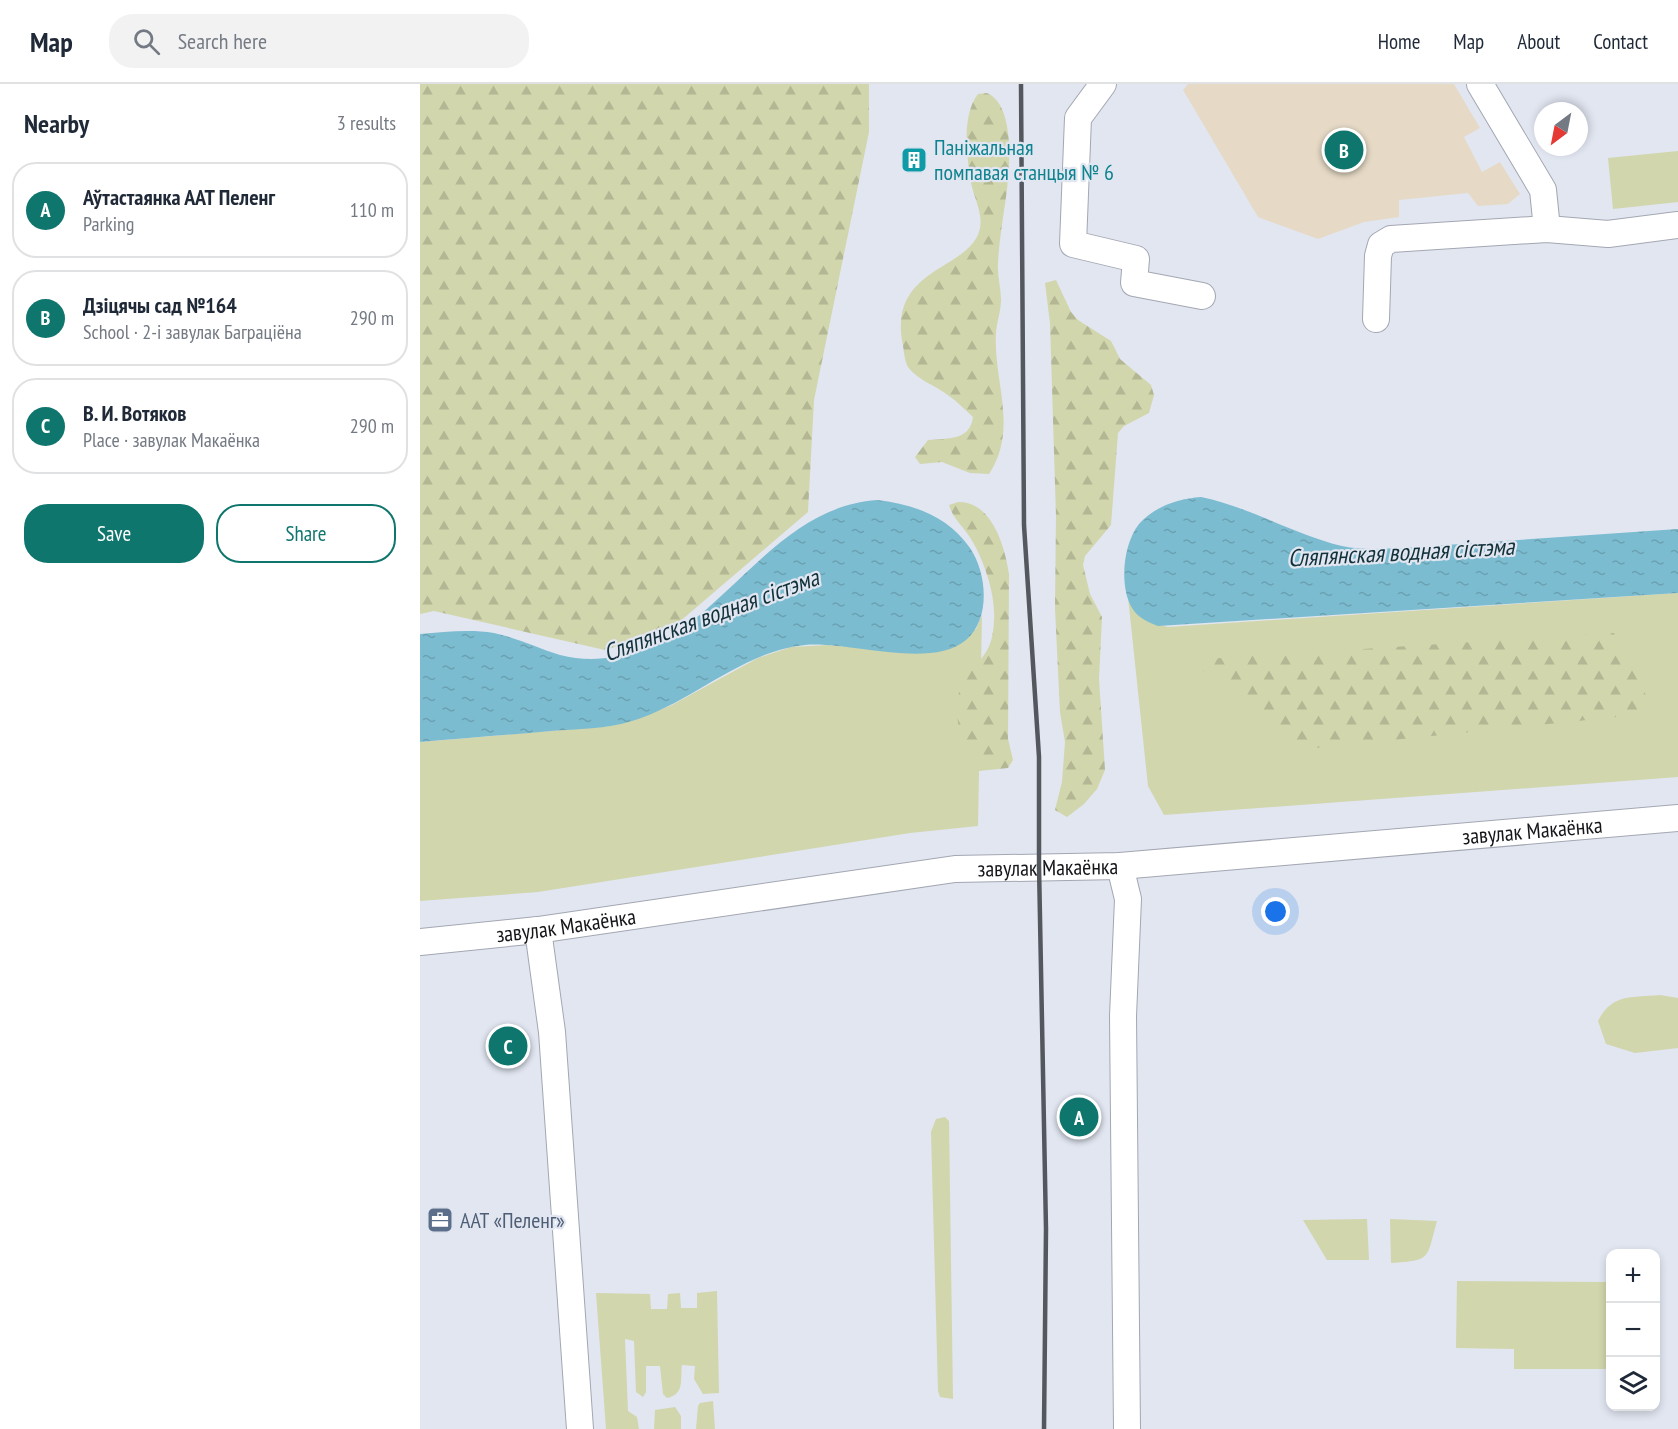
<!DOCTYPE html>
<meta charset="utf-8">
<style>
:root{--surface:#fff;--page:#f2f2f3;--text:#1f2937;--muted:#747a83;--line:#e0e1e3;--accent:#0f766e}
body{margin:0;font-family:"PT Sans Narrow",sans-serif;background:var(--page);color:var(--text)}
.controls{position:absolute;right:18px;bottom:18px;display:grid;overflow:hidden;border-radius:12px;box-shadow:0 3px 9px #0003}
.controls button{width:54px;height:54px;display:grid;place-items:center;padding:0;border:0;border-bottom:2px solid var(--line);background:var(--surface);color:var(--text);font:30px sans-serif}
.compass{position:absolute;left:1114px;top:18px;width:54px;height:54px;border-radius:50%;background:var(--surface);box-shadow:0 3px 9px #0003;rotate:212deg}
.you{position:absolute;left:856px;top:828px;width:21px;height:21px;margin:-15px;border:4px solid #fff;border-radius:50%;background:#1a73e8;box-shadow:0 0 0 9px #1a73e833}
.badge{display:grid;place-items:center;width:39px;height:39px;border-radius:50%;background:var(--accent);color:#fff;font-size:20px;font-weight:700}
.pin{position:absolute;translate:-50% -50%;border:3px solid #fff;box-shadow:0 2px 6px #0006}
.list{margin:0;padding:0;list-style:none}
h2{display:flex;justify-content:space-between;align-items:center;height:78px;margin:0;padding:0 24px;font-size:26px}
h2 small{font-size:20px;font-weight:400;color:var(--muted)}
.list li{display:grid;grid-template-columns:39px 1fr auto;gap:18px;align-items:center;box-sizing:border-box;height:96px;margin:0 12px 12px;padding:0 12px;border:2px solid var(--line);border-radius:24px}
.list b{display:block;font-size:22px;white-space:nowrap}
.list p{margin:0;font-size:20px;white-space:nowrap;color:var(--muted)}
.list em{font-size:20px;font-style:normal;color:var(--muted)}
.actions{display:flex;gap:12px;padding:18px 24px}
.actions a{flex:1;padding:14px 0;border:2px solid var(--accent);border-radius:24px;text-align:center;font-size:21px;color:var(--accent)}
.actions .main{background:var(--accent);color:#fff}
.icon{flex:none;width:33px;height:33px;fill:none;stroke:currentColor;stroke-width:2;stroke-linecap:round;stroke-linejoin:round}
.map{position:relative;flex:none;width:1258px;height:1345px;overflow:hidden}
header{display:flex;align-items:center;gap:36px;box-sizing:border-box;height:84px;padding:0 30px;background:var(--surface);border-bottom:2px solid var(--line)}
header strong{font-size:28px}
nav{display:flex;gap:33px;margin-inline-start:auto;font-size:21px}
.search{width:420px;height:54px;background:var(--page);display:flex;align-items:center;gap:15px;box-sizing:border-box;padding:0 21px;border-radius:24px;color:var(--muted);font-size:22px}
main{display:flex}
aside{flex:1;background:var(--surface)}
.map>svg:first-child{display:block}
.education{fill:#e6dac6}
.green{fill:#d1d6ac}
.forest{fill:url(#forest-firs)}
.water{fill:url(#water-ripples)}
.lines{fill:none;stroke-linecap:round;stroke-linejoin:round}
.minor-casing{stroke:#a3a7b2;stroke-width:28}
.minor{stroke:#fff;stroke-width:26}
.rail{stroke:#55575e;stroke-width:4.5}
.labels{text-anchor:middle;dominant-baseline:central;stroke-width:4.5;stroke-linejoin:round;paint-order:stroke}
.culture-label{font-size:22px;fill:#0d838f;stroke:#e1e6f1;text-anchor:start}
.street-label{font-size:22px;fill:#15161a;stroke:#e1e6f1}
.service-label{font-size:22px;fill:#4e5e75;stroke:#e1e6f1;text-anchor:start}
.water-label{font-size:24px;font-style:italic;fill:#12323b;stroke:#e1e6f1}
</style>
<header>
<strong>Map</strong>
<div class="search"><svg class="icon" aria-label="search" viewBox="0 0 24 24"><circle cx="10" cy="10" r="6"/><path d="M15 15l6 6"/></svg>Search here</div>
<nav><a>Home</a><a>Map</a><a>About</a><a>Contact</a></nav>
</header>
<main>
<aside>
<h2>Nearby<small>3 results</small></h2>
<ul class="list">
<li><span class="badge">A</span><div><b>Аўтастаянка ААТ Пеленг</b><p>Parking</p></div><em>110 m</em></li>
<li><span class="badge">B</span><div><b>Дзіцячы сад №164</b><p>School · 2-і завулак Баграціёна</p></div><em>290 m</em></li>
<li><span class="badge">C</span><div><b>В. И. Вотяков</b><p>Place · завулак Макаёнка</p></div><em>290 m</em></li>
</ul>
<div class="actions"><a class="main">Save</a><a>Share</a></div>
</aside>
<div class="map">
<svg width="1258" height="1345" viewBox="0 0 1258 1345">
<defs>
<pattern id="forest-firs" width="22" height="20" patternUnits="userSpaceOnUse" patternTransform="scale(1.5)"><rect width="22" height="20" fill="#d1d6ac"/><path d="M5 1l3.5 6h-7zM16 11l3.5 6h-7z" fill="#b3b793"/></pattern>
<pattern id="water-ripples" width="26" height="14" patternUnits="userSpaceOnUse" patternTransform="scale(1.5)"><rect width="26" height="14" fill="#7cbcd0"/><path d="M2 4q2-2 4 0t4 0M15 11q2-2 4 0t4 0" fill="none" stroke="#6aa1b2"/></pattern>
</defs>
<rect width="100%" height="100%" fill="#e1e6f1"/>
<!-- education -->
<path class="education" d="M768,0H1034L1060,44L1044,53L1062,88L1080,78L1100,110L1088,120L1058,122L1048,109L979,116V133L944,138L898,155L838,133L763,6Z"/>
<!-- green -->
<g class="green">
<path d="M1258,67V118L1193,125L1188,74Z"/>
<path d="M1258,509V693L744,731L728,702L708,513C716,534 728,538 748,543Z"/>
<path d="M562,531L558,742L490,749L118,808L0,817V658L190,642L211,637L252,621L338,574L371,563L408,561L496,569L556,545Z"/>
<path d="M1240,911L1258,914V964L1215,969L1186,960L1178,937C1192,909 1212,914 1240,911Z"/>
<path d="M525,1033L529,1037L533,1315L520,1313L518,1307L511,1048L516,1035Z"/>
<path d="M947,1135L949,1176H907L883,1136Z"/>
<path d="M970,1135L1017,1137C1006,1176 1012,1176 971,1179Z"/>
<path d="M1037,1197L1186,1198V1285H1094V1265L1036,1264Z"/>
<path d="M297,1207L299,1309L283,1310L274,1295L275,1282L262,1281C260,1296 265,1310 247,1314L243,1310L240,1282H226V1308L223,1313L216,1308L214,1257L205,1255L208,1327L217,1333L219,1345H186L176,1209L230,1210L231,1225H247L248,1210L260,1209L261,1224H277V1209Z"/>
<path d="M293,1317L295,1345H276L278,1322L280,1319Z"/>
<path d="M255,1323L261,1332V1345H234L235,1326Z"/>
</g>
<!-- forest -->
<g class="forest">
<path d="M0,0H449V48L394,316L388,428L251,545L185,566L14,527L0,530Z"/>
<path d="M567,9C580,15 584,28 587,42C595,88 580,134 578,179C577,191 581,204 581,216C581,227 577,237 576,248C573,298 599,344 569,390L550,389L522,378L500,380L495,373L508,356C528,354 550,357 553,333C545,326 538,318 529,312C517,302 497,296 488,283C484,276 484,265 482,256C470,182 552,186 560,144C563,130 554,113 551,99C547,73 541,32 558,10Z"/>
<path d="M636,196L651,228L658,236L691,257L700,275L731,301L734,311L729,329L704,342L698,349L691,441L665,472L663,481L670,510L682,533L679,595L685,686L677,705L664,720L647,733L635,726L642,698L645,658L640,628L635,524L636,432L630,239L625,199Z"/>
<path d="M538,418C572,417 585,463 589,490L588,655L593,676L588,684L559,687C542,660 526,624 546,594C561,572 572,570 574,538C576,512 565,478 551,455C544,443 533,435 529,421Z"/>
<path d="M1194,549L1235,629L876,666L770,576Z"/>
</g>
<!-- water -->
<g class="water">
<path d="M781,413C830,423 873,450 922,462C941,466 962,465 982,464L1258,445V509L738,542C728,538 718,534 712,524C699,502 703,460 719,440C735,422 758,415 781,413Z"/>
<path d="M457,416C493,420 528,432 550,464C567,489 571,535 546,556C511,586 429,557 385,561C322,567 272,619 212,637C186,645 158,645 131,647C87,651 44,654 0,658V550C24,548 50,545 74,549C97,554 118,564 140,571C187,583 228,566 267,541C328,495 375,422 457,416Z"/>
</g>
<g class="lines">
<!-- minor casing -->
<g class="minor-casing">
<g id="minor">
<path d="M683,0L658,34L653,160L716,175L714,199L782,212"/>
<path d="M1060,0L1123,106L1127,145"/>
<path d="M956,235L958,172L961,161L971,155L1127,145L1188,150L1258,141"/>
<path d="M700,782L708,815L703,932L707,1345"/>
<path d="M118,846L132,948L160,1345"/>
<path id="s1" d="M0,858L118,846L535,785L700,782L1258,734"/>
</g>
</g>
<!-- minor -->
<use href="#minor" class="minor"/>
<!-- rail -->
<path class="rail" d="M601,0L604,441L619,673V782L626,1145L624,1345"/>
</g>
<!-- icons -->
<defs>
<g id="building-square" transform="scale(1.35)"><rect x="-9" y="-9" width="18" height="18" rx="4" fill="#0f9aa8" stroke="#e1e6f1"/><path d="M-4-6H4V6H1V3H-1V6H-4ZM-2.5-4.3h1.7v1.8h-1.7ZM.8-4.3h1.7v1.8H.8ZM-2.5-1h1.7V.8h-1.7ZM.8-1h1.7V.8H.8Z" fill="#fff"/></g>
<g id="office-square" transform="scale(1.35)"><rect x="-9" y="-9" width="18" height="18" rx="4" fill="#5c6f8a" stroke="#e1e6f1"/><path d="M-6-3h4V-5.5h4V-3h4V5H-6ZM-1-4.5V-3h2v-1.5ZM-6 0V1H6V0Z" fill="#fff"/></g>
</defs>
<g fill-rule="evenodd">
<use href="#building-square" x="494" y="76"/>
<use href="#office-square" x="20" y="1136"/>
</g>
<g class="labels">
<!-- culture labels -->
<g class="culture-label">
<text x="514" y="63">Паніжальная<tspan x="514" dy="25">помпавая станцыя № 6</tspan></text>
</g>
<!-- street labels -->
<g class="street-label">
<text stroke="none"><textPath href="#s1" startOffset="1119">завулак Макаёнка</textPath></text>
<text stroke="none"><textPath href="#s1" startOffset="633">завулак Макаёнка</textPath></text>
<text stroke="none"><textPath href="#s1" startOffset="147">завулак Макаёнка</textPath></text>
</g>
<!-- service labels -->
<g class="service-label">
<text x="40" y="1136">ААТ «Пеленг»</text>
</g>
<!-- water labels -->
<g class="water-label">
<text transform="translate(981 468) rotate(-3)">Сляпянская водная сістэма</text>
<text transform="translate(291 531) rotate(-20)">Сляпянская водная сістэма</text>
</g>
</g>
</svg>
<div class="controls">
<button>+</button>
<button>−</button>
<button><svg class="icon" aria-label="layers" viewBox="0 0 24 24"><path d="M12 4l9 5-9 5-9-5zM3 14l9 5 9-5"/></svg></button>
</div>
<svg class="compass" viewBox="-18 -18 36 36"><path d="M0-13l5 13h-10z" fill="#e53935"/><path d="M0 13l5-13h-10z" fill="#747a83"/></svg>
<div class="you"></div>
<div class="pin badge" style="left:659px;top:1033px">A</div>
<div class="pin badge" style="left:924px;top:66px">B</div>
<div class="pin badge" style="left:88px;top:962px">C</div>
</div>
</main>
